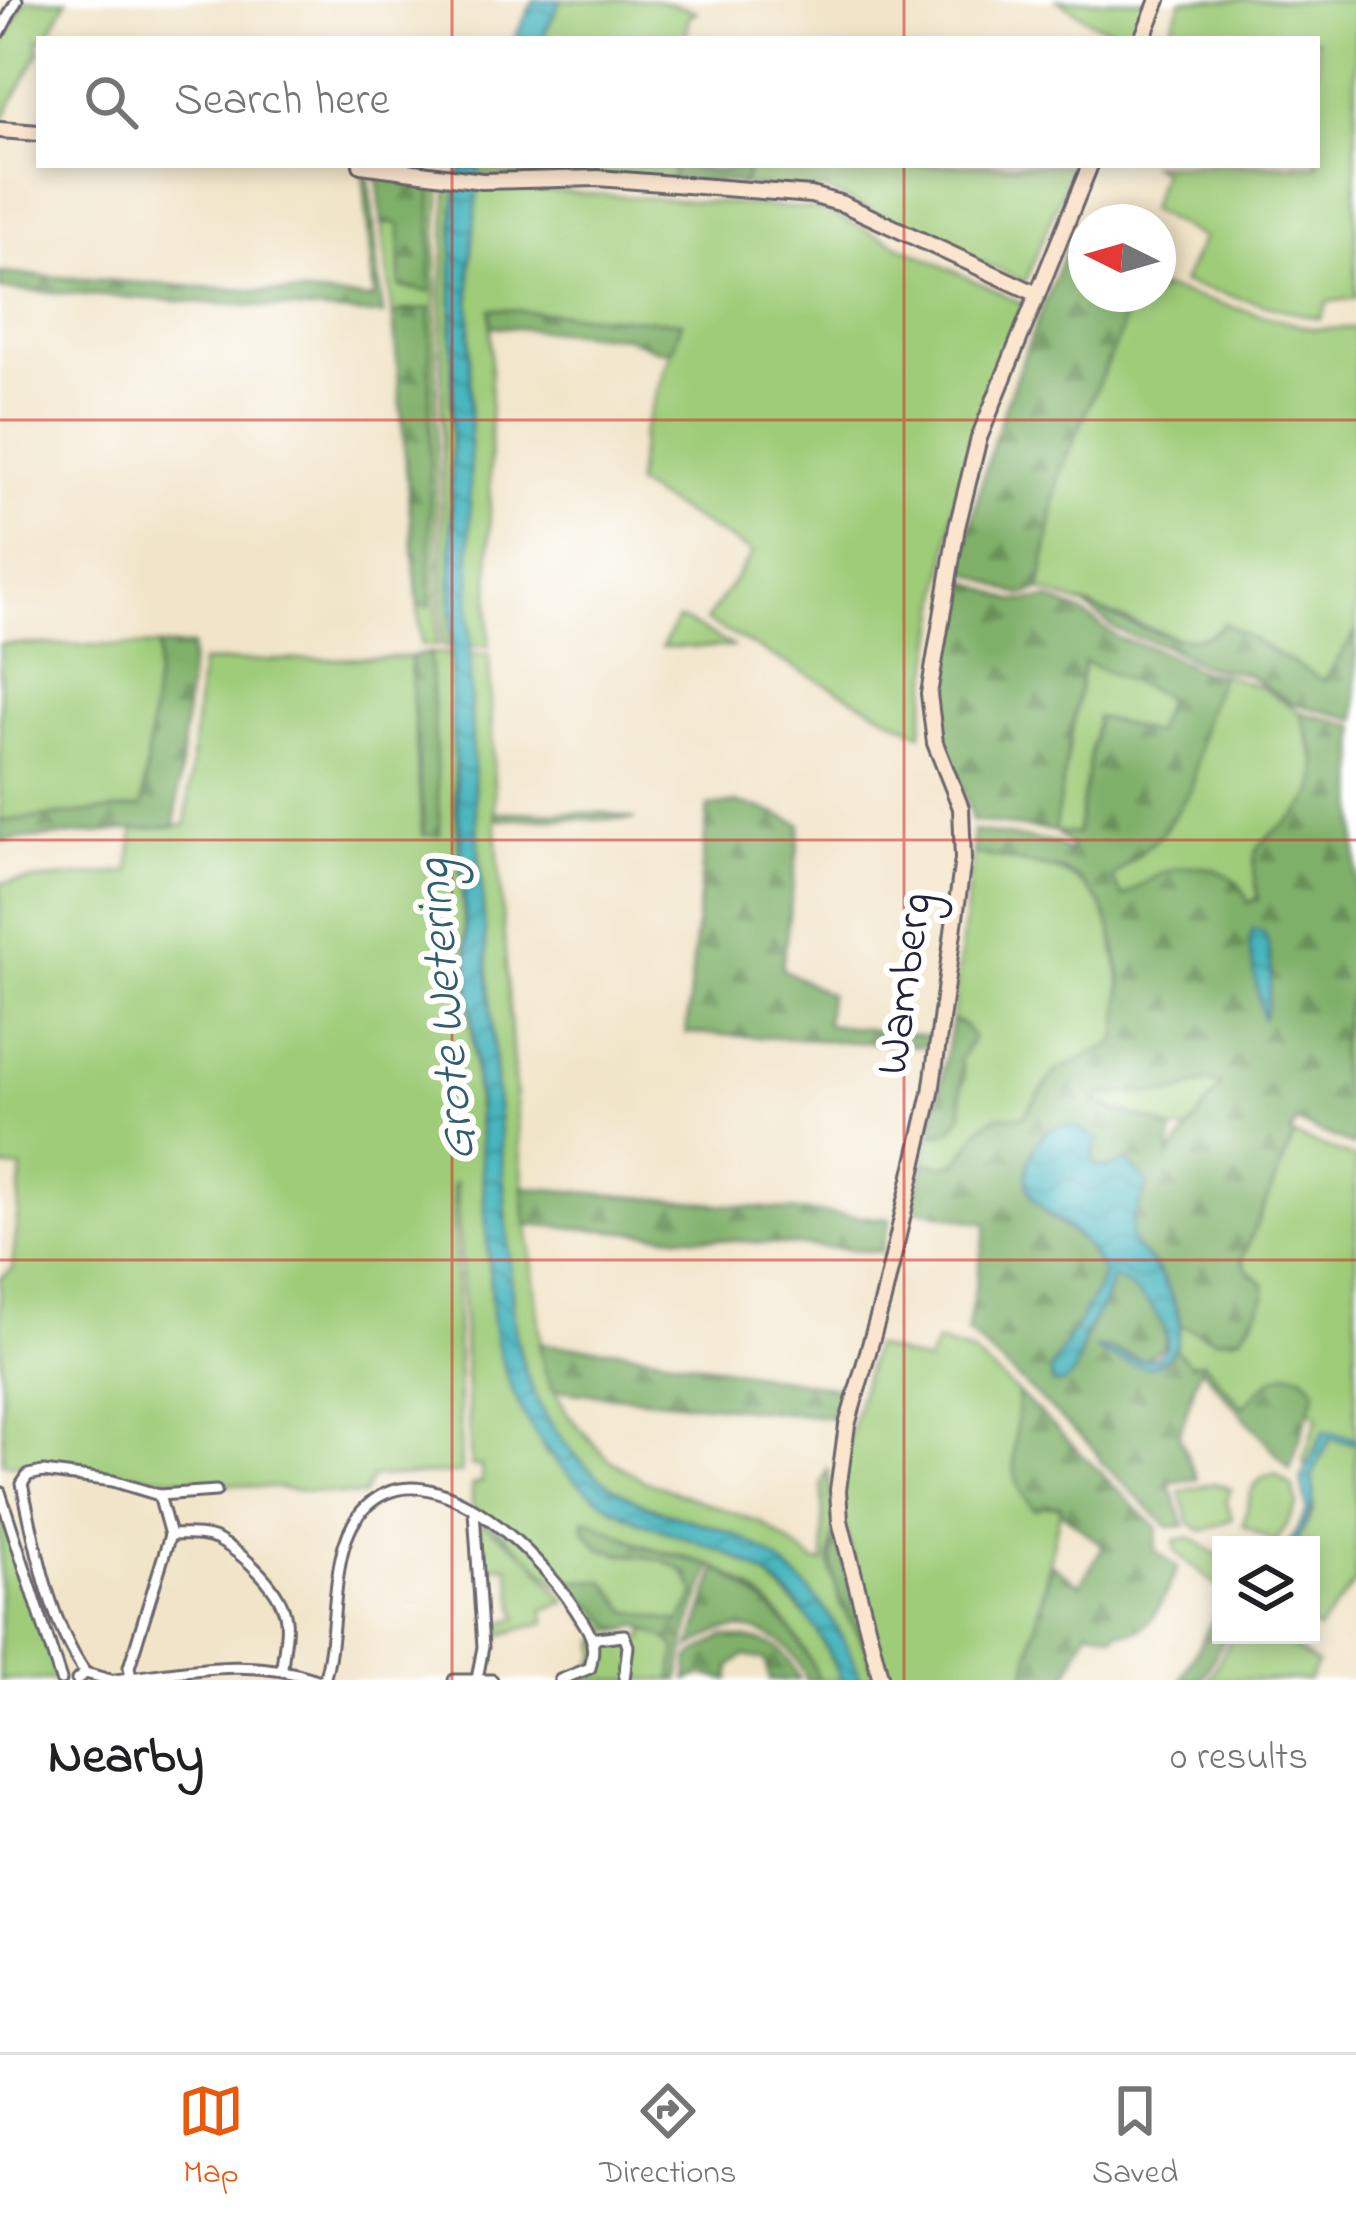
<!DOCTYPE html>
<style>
:root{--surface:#fff;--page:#f6f6f6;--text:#202124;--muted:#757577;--line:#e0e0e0;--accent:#ea580c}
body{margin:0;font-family:"Indie Flower",sans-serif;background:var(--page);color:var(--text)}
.controls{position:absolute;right:36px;bottom:36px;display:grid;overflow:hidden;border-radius:0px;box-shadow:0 6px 18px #0003}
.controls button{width:108px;height:108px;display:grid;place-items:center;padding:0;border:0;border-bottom:3px solid var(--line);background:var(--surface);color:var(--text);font:60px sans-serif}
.compass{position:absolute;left:1068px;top:204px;width:108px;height:108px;border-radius:50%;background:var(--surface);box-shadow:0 6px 18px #0003;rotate:275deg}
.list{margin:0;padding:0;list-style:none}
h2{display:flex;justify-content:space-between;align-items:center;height:156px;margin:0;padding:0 48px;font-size:51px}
h2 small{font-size:39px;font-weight:400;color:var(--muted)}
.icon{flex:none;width:66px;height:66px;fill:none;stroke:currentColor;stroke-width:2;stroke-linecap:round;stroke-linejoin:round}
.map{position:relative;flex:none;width:1356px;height:1680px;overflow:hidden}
.search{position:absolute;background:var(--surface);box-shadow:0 6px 18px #0003;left:36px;right:36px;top:36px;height:132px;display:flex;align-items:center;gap:30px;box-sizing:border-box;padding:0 42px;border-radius:0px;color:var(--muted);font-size:45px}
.sheet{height:372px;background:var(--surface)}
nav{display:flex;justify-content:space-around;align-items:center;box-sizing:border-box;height:168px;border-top:3px solid var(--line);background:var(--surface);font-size:33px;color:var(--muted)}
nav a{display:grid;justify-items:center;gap:6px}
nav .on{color:var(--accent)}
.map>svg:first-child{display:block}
.grass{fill:#9fcc79;stroke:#60775a;stroke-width:3}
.forest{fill:url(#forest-firs);stroke:#506952;stroke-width:3;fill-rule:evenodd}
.water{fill:url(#water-waves);stroke:#346c7c;stroke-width:3}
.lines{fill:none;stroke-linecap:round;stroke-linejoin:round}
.street-casing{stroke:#6a666c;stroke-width:15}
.secondary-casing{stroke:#6a666c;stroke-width:20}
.street{stroke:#fff;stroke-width:9}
.secondary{stroke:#fbe5cf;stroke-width:14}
.grid{fill:none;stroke:#d62828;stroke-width:3;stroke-opacity:0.55}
.labels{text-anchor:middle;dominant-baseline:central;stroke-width:12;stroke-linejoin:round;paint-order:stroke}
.street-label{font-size:48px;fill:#22223b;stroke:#fff}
.water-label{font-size:51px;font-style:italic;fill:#315d6f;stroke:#fff}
</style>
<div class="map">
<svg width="1356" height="1680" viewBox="0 0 1356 1680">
<defs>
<pattern id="forest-firs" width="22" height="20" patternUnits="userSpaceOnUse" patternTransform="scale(3)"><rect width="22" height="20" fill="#7fb069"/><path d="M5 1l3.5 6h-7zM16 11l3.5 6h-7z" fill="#688f58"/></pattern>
<pattern id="water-waves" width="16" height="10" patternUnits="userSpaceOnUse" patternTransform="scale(3)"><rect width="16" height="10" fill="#47b6be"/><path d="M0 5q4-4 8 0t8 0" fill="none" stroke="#3b949c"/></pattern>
</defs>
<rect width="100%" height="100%" fill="#fff"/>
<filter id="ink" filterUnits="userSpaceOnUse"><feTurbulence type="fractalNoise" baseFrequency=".00833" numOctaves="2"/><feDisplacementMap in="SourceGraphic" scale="24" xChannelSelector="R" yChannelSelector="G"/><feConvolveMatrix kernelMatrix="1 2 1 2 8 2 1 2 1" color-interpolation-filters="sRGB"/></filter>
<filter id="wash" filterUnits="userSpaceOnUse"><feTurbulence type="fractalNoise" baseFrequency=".004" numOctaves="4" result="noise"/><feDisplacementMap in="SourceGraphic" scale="48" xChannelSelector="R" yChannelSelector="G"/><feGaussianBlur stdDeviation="2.7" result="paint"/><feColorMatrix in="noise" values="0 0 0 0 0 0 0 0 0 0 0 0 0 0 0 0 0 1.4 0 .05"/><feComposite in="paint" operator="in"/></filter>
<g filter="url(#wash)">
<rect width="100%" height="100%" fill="#f1e4c8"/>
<!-- grass -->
<g class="grass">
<path d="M26,0H67L46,39H39V52L0,125V48Z"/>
<path d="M561,0H656L696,11L688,18L686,39H542Z"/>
<path d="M1058,0H1151L1135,38L1095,24Z"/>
<path d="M1182,0H1356V298L1328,302L1320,319L1182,283L1203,238L1149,210L1162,172L1152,165H1317V39H1179L1155,29L1170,30Z"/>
<path d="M480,165H674L672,180L477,175Z"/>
<path d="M747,165H1073L1025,282L826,190L740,185L746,179Z"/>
<path d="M432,185L441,186L436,244L437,646L421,645L418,605H430V309L403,310L393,316L382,223L393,222L400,226L403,288L430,291Z"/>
<path d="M448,185H457L452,271L450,647L442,646V292Z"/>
<path d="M476,186L824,210L1023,304L969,450L954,506L921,734L706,621L753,553L635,485L643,433L681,322L491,309L489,646H469L470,271Z"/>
<path d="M1158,287L1313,329L1356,328V632L1324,681L1215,634L1186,641L1040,590L1059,475L1120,331L1127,294H1158Z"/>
<path d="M677,620L685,621L734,647H662Z"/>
<path d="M0,644L159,646L142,808L0,821Z"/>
<path d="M430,653L450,654L455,803L493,1324L545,1452L614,1509L643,1523L713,1546L765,1574L812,1622L842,1680H819C800,1632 766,1592 719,1569C691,1555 657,1552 628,1539L617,1554C655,1559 680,1554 696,1594L681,1623L628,1611L604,1581L569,1593L597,1607L614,1627L629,1629L613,1632L594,1628L568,1593L472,1506V1485L482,1482L481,1466H471L456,1183L453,1184L461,1473L372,1477L363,1496L3,1463L0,1278L12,1270L22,1169L0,1167V883L129,872L134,828L186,825L201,662L410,657L422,834H439Z"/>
<path d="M469,654H489L495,812L518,1133L544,1370L568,1415L607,1458L644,1481L762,1523L815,1562H824L822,1484L828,1467L834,1526L829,1561L840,1604L866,1647L875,1680H861C840,1618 797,1566 738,1536C710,1522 678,1519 650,1507C572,1474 525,1404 514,1322L474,785Z"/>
<path d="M1087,662L1164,696L1165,704L1155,733L1097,717L1077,834L1054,831L1084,663Z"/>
<path d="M1221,674L1261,687L1300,712L1318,770L1315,796L1296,816L1254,901L1248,903C1220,842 1165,872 1123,898L1111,879L1162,834L1192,789L1204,721Z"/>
<path d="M973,853C1026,863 1089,863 1110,922C1114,934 1112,947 1116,959C1122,980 1124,1025 1114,1043L1057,1071L1023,1116C1006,1118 993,1121 979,1134C957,1153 965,1175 925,1162L931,1135L942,1134L962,1108L957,1095L965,1078L960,1060L971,1042L959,1022L952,1020Z"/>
<path d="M1356,980V1099C1349,1095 1345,1094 1343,1086C1337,1066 1345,997 1356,980Z"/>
<path d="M1214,1080L1222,1086L1191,1130L1171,1131C1150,1113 1119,1116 1095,1102L1102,1094L1174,1093Z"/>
<path d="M1294,1136L1356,1158V1439L1324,1432L1305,1468L1303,1460L1318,1417L1310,1411L1316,1390L1303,1374H1284L1243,1408L1203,1362L1192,1367L1173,1349L1180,1325L1217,1339L1236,1338C1253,1326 1266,1301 1262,1282L1247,1270L1242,1259Z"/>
<path d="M937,1342L972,1353L1018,1393L1043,1507L1061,1506L1024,1680H884L843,1518L841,1470L873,1346L927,1363Z"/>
<path d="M1330,1438L1356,1444V1581L1318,1630L1311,1625V1545H1294L1314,1510L1312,1476Z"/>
<path d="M1275,1474L1292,1486L1297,1505L1276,1543L1243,1525C1250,1503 1247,1478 1275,1474Z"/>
<path d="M1214,1483L1231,1489L1226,1501L1232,1519L1202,1532L1190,1524L1180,1492Z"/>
<path d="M0,1502L58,1680H0Z"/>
<path d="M478,1519L530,1558L566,1602L543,1610L546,1622L493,1637L491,1626L518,1618L508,1565L484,1569Z"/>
<path d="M1190,1537L1221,1557V1590L1175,1551V1540Z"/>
<path d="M645,1631L662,1633L676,1648L672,1680H584L597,1657V1640L644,1638Z"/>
<path d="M1233,1635H1276L1317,1664L1308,1680H1209Z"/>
</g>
<!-- forest -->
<g class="forest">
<path d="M674,165L719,171L747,165L744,183L672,180Z"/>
<path d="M363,168L368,169L383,315L0,289V273L374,299Z"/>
<path d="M377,171L432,185L430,292L400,286V226L393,222L382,223Z"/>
<path d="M1077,223L1086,227V294H1127L1121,331L1059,475L1040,590L1023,595L1014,593L966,571L963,565C985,441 1030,339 1077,223Z"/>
<path d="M430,308V606L418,605L393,316C406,308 416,313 430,308Z"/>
<path d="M491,309L682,322L672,351L658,350L626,337L491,326Z"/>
<path d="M960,578L1014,601L1049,599L1081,612L1120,639L1155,649L1204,672L1221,674L1204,721L1192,789L1162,834L1112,878L1123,897C1137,889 1151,877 1166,872C1196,860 1240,869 1248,903L1258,899C1257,884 1251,867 1256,852C1261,841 1272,833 1282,826C1332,790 1320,763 1300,712L1356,726V980C1345,997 1336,1066 1343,1086C1345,1092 1350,1095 1356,1099V1144L1353,1146L1296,1122L1291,1134L1294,1136L1242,1259L1247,1270L1264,1284L1265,1297L1241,1336L1217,1339L1180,1325C1179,1307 1163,1276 1151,1262C1141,1251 1130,1248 1131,1231C1132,1214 1143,1199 1148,1184L1127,1161L1114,1167L1100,1168L1091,1159L1098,1141L1063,1125L1041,1135L1045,1213L1083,1242L1103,1272L1098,1289L1050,1371L1052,1383L1074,1374C1084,1340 1098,1308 1113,1278C1140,1286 1170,1317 1164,1347L1143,1360L1107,1348L1098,1351C1132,1366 1147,1372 1176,1350L1192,1365L1195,1362L1200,1365L1202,1361L1243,1407C1264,1384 1292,1352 1316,1390L1290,1469L1200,1367L1179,1436L1197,1479L1169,1483L1185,1526L1168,1527L1101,1462L1097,1452L967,1332L987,1224L912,1208L925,1162L942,1166L957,1163L982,1126L998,1116H1023L1057,1071L1114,1043L1118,1036L1122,981L1113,935L1102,905L1078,878L1064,871L973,853V831L1057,843L1068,852L1071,847L1057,833L1077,834L1097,717L1154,733L1165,704L1164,696L1156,692L1084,662L1054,831L972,821C967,787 945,759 940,725ZM1207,1081L1221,1085L1169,1157L1172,1131C1150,1114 1119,1117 1095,1102L1102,1094L1174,1093Z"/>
<path d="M1083,604C1121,618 1195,661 1224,623L1324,681L1356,632V719L1292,703L1246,674L1204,666L1161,644L1132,636L1114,628Z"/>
<path d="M159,646H192L175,826L0,841V821L142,807Z"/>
<path d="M430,653L440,834L424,835L410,657Z"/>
<path d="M735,803L761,808L801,824L782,969L829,994L826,1024L931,1037L929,1046L686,1033L708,806Z"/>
<path d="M495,812L607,813L635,819H496Z"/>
<path d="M952,1020L964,1025L973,1037L960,1060C964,1080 958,1093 963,1113L952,1130L931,1135Z"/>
<path d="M523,1187L890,1219L881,1252L526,1224Z"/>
<path d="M539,1344L621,1350L842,1389L835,1417H830L553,1390L544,1370Z"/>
<path d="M1018,1393C1067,1437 1110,1484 1158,1529L1155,1550L1178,1568C1165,1593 1151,1641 1118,1631L1115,1636L1089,1629L1065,1680H1024L1051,1564L1080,1585L1103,1546L1061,1512V1506L1046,1505L1035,1510C1000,1474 1019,1438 1018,1393Z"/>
<path d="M588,1519L648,1548L712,1566L688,1629L679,1680H672L676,1648C658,1629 653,1637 638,1625L629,1629L614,1627L597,1607L568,1593V1580L604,1581L628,1611L680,1622L696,1595L688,1573L662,1560L600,1549L584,1529V1520Z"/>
<path d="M834,1526L866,1647C838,1601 827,1581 834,1526Z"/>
<path d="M717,1568C763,1598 798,1627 819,1680H806C794,1644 762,1623 723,1630C713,1632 699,1643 690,1649Z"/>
<path d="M1221,1603V1635H1226L1202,1680H1181Z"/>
<path d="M723,1636C764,1641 781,1638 799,1680H770L765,1660L745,1655L731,1666L729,1680L702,1674L687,1680L689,1658Z"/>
</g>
<!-- water -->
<g class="water">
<path d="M534,0H561L542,39H514Z"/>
<path d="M461,165H480L470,271V706L474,785L514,1322C525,1404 572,1474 650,1507C678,1519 710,1523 738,1536C797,1564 840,1619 861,1680H842C824,1640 804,1603 767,1576C729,1548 684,1540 641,1522C555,1485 509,1412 493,1324L451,706L452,271L454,205Z"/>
<path d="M1253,930L1263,932C1276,958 1271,993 1263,1020L1249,943Z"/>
<path d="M1063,1125L1075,1127L1099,1140L1092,1153L1095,1165L1107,1169L1127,1160L1148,1184L1132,1221L1131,1239C1137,1252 1148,1257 1155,1268C1171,1293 1192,1329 1169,1356C1149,1379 1119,1359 1098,1351L1096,1348C1112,1348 1128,1362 1144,1360C1200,1354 1140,1285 1112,1278L1105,1301L1085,1333L1074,1374L1063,1384L1052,1383L1050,1371L1098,1289L1103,1272C1095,1255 1082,1239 1067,1227C1037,1204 1014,1191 1034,1148C1041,1134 1048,1128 1063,1125Z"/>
<path d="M1324,1431L1356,1439V1444L1330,1439L1312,1476C1318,1504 1309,1519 1294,1545H1288L1307,1511L1301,1479Z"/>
</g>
</g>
<g filter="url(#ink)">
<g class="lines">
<!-- street casing -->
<g class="street-casing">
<g id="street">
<path d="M0,32L17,0"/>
<path d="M0,1492L61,1680"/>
<path d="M474,1511L483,1647L477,1679"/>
<path d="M170,1535C187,1535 203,1533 218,1540C244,1554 283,1590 286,1620C288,1635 283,1653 282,1668"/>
<path d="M592,1645L596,1638L624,1635L628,1646L624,1680"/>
<path d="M85,1673C48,1618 36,1548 22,1484L28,1475L43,1472L113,1481L159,1495L216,1491"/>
<path d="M131,1678L129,1667L170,1535L159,1495"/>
<path d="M77,1680L85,1673L111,1680"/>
<path d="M115,1680C184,1672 249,1656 317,1680"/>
<path d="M324,1680C340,1631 327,1551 362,1511C426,1439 540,1554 575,1609C581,1619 590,1630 592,1641C594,1651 592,1659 590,1668L560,1680"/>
<path d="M454,1680H492"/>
</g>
</g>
<!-- secondary casing -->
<g class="secondary-casing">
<g id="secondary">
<path d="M1142,39L1158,0"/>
<path d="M0,130L39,133"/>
<path d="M361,165L482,181L598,178L811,195L843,204L1037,294"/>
<path d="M881,1680L840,1521L838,1490L847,1425L883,1300L931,1093L963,859L961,808L935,743L929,694L957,527L979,438L1090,165"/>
</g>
</g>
<!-- street -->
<use href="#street" class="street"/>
<!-- secondary -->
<use href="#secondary" class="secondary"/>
</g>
</g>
<!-- grid -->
<path class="grid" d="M452,0V39M904,0V39M452,165V1680M904,165V1680M0,420H1356M0,840H1356M0,1260H1356"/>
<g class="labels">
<!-- street labels -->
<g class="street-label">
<text transform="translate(906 984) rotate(-82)">Wamberg</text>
</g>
<!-- water labels -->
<g class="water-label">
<text transform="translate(448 1010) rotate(-95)">Grote Wetering</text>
</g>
</g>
</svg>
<div class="controls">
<button><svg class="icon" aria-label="layers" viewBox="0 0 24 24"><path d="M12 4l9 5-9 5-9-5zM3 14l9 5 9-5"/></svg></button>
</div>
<svg class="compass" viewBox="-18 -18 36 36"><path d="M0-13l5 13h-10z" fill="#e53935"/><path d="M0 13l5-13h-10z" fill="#757577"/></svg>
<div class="search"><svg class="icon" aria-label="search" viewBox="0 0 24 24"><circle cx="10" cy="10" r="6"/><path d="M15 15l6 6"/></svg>Search here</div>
</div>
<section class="sheet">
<h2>Nearby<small>0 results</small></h2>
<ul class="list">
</ul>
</section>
<nav>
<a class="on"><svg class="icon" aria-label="map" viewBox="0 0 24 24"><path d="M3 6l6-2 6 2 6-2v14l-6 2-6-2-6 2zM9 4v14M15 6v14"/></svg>Map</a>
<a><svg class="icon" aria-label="directions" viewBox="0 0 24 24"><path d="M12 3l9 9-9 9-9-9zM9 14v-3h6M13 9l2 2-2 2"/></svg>Directions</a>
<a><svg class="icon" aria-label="saved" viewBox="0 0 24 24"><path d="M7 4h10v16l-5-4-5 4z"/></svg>Saved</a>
</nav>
